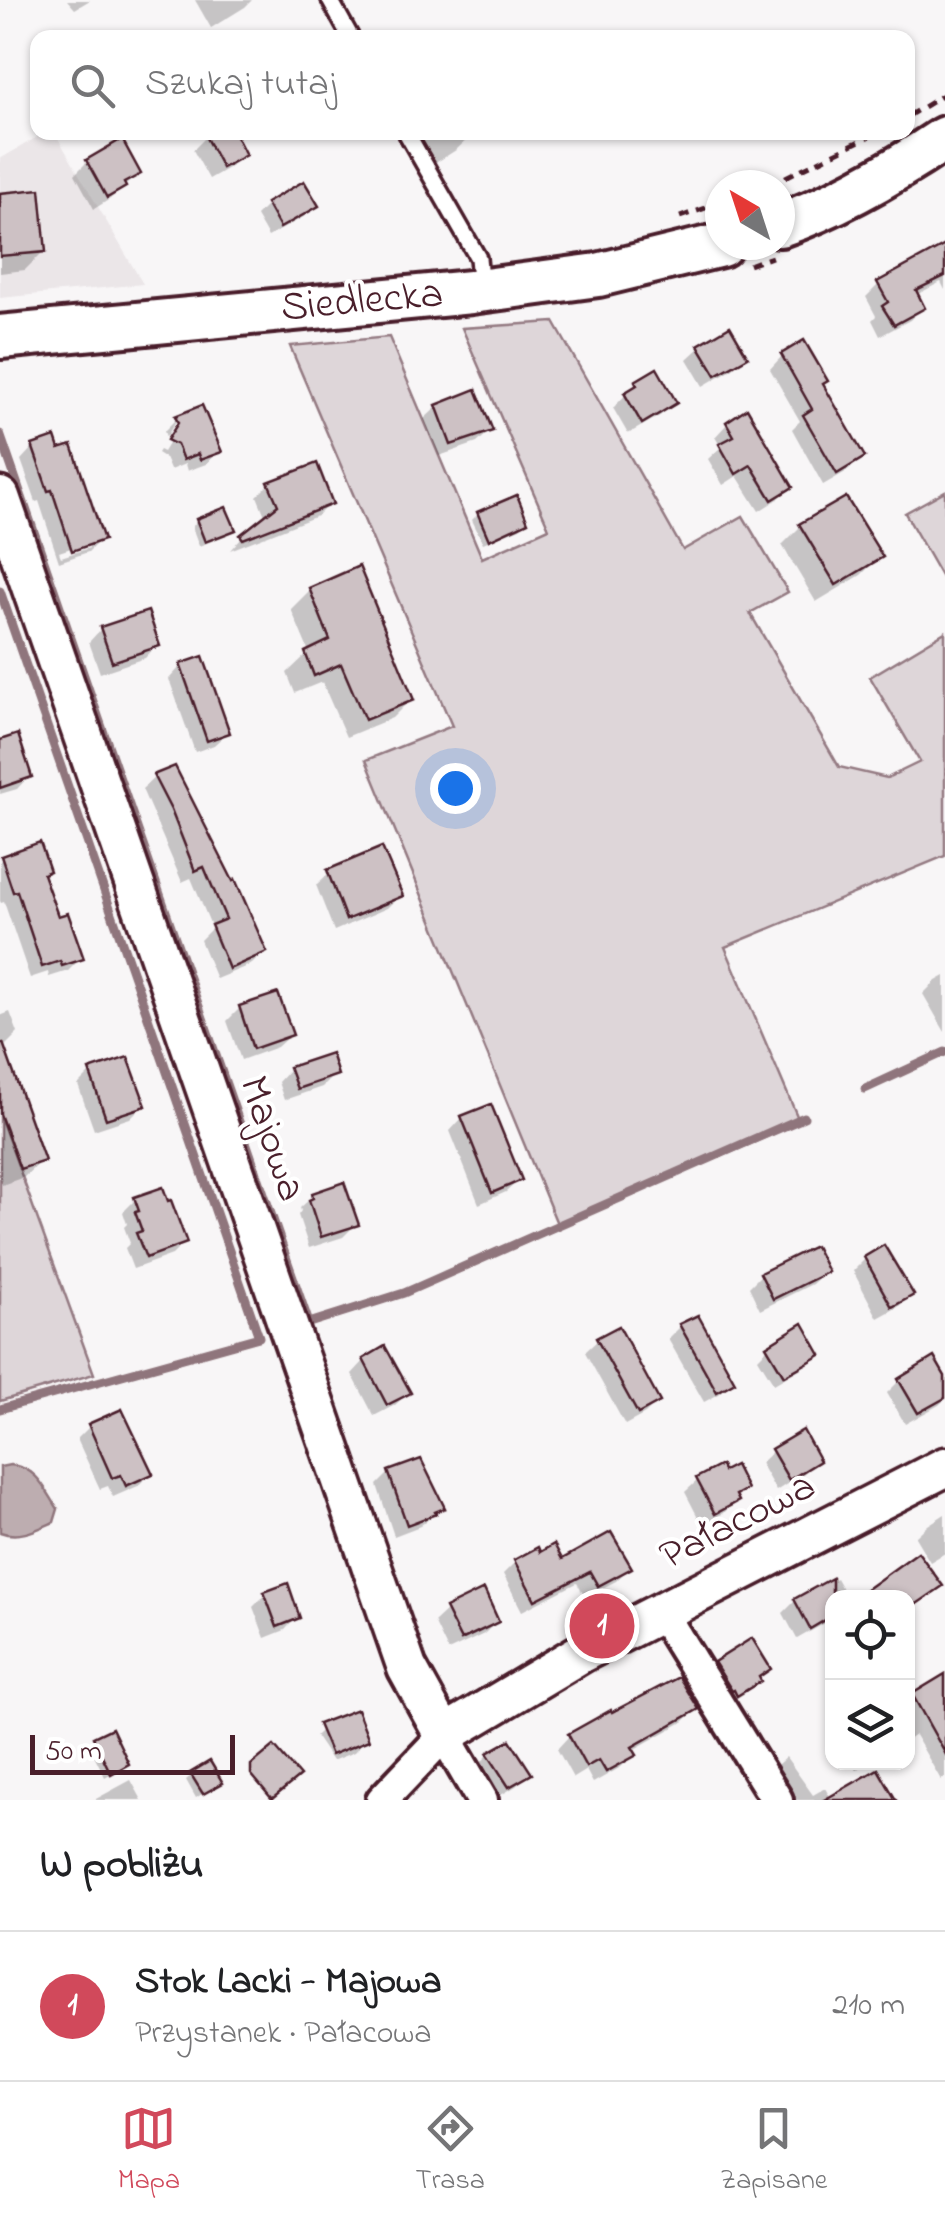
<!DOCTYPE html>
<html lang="pl">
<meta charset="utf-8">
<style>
:root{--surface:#fff;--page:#f6f6f6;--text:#202124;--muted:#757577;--line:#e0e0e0;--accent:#d1495b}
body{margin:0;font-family:"Indie Flower",sans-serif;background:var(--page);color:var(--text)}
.controls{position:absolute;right:30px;bottom:30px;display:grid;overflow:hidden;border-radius:20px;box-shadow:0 2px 8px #0004}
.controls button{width:90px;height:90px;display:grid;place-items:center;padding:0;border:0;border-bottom:2px solid var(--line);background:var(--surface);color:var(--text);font:50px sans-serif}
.compass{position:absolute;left:705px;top:170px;width:90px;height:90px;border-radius:50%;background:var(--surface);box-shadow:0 2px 8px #0004;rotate:321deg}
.scale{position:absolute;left:30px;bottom:25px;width:205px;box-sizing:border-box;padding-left:10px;border:5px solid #4a1f2b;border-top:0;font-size:28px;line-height:35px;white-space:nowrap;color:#4a1f2b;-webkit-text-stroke:8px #fff;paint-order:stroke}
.you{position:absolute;left:455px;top:788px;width:35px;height:35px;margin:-25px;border:8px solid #fff;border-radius:50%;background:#1a73e8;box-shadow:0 0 0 15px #1a73e833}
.badge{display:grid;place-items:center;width:65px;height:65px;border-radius:50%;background:var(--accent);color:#fff;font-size:32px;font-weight:700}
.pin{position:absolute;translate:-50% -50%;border:5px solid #fff;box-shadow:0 2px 10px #0006}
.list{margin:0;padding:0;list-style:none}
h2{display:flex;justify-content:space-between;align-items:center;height:130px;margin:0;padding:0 40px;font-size:42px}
h2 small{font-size:32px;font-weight:400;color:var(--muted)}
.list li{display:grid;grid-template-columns:65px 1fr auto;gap:30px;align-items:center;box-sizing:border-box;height:150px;padding:0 40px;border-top:2px solid var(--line)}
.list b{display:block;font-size:38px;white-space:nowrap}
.list p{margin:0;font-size:32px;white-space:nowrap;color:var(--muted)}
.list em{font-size:32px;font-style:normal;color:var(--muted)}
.icon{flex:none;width:55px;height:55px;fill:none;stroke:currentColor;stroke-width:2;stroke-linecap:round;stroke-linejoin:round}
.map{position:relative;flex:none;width:945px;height:1800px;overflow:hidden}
.search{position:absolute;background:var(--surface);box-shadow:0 2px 8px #0004;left:30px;right:30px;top:30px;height:110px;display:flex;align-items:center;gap:25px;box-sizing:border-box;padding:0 35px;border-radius:20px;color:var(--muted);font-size:38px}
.sheet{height:280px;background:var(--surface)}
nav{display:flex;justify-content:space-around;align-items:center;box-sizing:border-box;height:140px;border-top:2px solid var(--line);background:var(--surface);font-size:28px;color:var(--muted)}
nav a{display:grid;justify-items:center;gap:5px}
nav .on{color:var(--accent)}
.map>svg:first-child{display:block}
.built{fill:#ebe6e8}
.green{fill:#ded6d9;stroke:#947a82;stroke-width:2.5}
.water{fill:#bdadb0;stroke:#8f747b;stroke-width:2.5}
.shadow{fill:#0003;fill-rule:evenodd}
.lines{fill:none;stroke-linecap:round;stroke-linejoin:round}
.stream{stroke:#8f747b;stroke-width:9}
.building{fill:#cdc1c4;stroke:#4a1f2b;stroke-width:2.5}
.service-casing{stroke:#4a1f2b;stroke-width:22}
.minor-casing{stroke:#4a1f2b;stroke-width:38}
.tertiary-casing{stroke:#4a1f2b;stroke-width:45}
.secondary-casing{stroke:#4a1f2b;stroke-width:50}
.path{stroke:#4a1f2b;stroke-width:5;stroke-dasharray:10 8;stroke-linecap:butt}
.service{stroke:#fff;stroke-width:15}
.minor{stroke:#fff;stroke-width:30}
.tertiary{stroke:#fff;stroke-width:38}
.secondary{stroke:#fff;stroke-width:42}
.labels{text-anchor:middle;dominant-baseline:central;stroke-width:8;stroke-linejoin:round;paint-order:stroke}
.street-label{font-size:42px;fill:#4a1f2b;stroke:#fff}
</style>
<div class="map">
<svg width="945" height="1800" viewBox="0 0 945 1800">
<rect width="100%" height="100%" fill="#f8f6f7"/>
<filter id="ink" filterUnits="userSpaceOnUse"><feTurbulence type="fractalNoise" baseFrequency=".01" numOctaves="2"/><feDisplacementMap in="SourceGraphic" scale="20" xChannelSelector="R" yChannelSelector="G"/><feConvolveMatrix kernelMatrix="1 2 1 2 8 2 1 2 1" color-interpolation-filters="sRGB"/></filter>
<g filter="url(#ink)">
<!-- built -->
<path class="built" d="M44,133H55L143,284L0,298V159Z"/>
<!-- green -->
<g class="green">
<path d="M554,322L683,550L743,516L788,592L750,613L839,767L887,778L920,762L870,677L945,632V856L725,947L800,1123L558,1226L366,760L452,726L290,346L389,337L482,558L549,528L462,328Z"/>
<path d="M945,491V583L905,513Z"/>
<path d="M0,1116L94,1374L0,1401Z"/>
</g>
<!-- water -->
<path class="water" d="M10,1465C37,1467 45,1489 58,1509L54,1522C36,1530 19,1539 0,1532V1467Z"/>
<!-- shadow -->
<g class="shadow">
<path d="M67,0H90L75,9Z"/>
<path d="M195,0H252L245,7L211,28Z"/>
<path d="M215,132H236L240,141L237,144L243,154L230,167L209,179L193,150L206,137Z"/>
<path d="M420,132H475L456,150L429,167L414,143L422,135Z"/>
<path d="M87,162L138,174L110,199L94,209L75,174Z"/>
<path d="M303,184L315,206L305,216L268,237L256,216L267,205Z"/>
<path d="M0,196L44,251L25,270L0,273Z"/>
<path d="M945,244V290L941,282L916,295L922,307L910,320L880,336L872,320L876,316L866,297L879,284L932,255Z"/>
<path d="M804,344L820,385L862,457L849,470L823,485L792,429L800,421L770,369L782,356Z"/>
<path d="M700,347L745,357L732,369L703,386L687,359Z"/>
<path d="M637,383L673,403L661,415L628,434L613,408Z"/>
<path d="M437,407L490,431L477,443L439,456L424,419Z"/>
<path d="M201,409L219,451L206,464L187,471L185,464L170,470L165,458L157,453L159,450L163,452L182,421H176L166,437L164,431L177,418Z"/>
<path d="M727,424L790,487L778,499L759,511L737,476L723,485L708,459L721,447L715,437Z"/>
<path d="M33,447L58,452L101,539L88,552L59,562L39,501L36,502L21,460ZM89,542V548L61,557L59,552Z"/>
<path d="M269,484L330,503L317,516L230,550L242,537L266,518L257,496Z"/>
<path d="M478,514L525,522L520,528L483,543L472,520Z"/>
<path d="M197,521L233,529L227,535L199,546L192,527Z"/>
<path d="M801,526L880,556L861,575L816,602L782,545Z"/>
<path d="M310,590L411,699L392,718L346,737L322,682L295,693L287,673L309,652L291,609Z"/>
<path d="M101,629L157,645L145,658L100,673L89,642Z"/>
<path d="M181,666L227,733L214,745L195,752L169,679Z"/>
<path d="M0,743L29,776L17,789L0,794Z"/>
<path d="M155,777L264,952L252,964L216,979L200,940L212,928L191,878L182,882L142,789Z"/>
<path d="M3,858L47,871L41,876L56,919L81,958L68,971L49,977L48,972L30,978L4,902L1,903L0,901V861Z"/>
<path d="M329,873L400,895L387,908L334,931L316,885Z"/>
<path d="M945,976V1032L923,994L936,981Z"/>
<path d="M240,1008L290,1035L277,1047L241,1060L227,1021Z"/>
<path d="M10,1012L18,1033L2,1049L42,1160L24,1177L2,1185L0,1178V1016Z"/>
<path d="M290,1069L335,1074L322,1087L284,1100L278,1082Z"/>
<path d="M91,1072L143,1105L130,1118L94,1130L78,1085Z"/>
<path d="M462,1118L519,1180L506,1192L479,1204L450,1131Z"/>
<path d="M313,1196L356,1224L343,1237L309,1248L298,1215L301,1211L300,1208Z"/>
<path d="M135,1200L184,1243L172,1255L133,1269L125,1248L130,1243L124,1227L127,1224L123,1212Z"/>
<path d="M865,1259L911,1294L898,1307L878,1318L853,1271Z"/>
<path d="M825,1272L812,1284L760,1310L749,1287L761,1275Z"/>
<path d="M681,1326L732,1382L719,1394L704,1402L668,1339Z"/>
<path d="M598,1340L657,1402L645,1414L625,1425L585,1352Z"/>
<path d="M768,1348L818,1355L808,1364L774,1384L758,1358Z"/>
<path d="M384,1350L408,1393L395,1405L374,1416L352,1374L364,1361Z"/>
<path d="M899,1381H945V1399L939,1405L905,1424L887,1393Z"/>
<path d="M90,1426L150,1473L138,1486L113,1497L108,1486L100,1489L77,1439Z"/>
<path d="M773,1451L817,1461L804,1473L776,1491L760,1463Z"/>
<path d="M389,1473L442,1508L420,1526L394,1536L377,1485Z"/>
<path d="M698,1480L744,1489L724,1513L702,1525L685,1492Z"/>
<path d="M945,1514V1553L930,1562L915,1537L928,1525Z"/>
<path d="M540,1555L561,1562L629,1568L616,1581L585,1597L577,1583L522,1611L503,1574L515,1562Z"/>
<path d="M836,1578L847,1598H832V1619L797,1639L783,1613L795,1601Z"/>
<path d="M266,1594L297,1617L285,1630L265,1638L253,1607Z"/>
<path d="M447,1610L496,1622L484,1634L448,1651L434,1622Z"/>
<path d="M715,1664L768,1669L745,1693L724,1706L703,1676Z"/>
<path d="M945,1678V1777L941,1780L915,1735L908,1740V1700Z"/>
<path d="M696,1709L683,1722L631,1751L634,1755L621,1767L593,1783L586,1770L573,1778L557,1749L569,1736Z"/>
<path d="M328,1723L366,1739L354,1752L332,1761L315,1736Z"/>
<path d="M94,1739L126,1764L105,1777L89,1745Z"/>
<path d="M509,1743L529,1773L516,1786L496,1798L476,1768L488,1755Z"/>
<path d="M786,1757L813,1795L825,1788L831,1799L894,1800H774L762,1778Z"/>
<path d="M852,1762H869L856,1770Z"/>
<path d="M192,1775L220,1782L196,1798L186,1780Z"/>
<path d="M131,1780L142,1800H94Z"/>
</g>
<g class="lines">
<!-- stream -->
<g class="stream">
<path d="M0,434L309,1323L404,1293L804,1117"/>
<path d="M0,591L259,1337L0,1409"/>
<path d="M865,1089L945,1052"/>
</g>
</g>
<!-- building -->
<g class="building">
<path d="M203,132H234L246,155L222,168Z"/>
<path d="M122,139L141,174L124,183L126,187L107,198L86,160Z"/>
<path d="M304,181L319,206L280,228L266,203Z"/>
<path d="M40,189L46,252L0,256V193Z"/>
<path d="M945,245V276L916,290L925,308L894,325L882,306L888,302L877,282Z"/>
<path d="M730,326L748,357L716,375L698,345Z"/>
<path d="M804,340L828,381L823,384L865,457L837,474L803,415L812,409L781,354Z"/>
<path d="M657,368L677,403L642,424L624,393L637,385L635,381Z"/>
<path d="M476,389L493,431L451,445L436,405Z"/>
<path d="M202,405L222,452L200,460L198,454L183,460L177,445L167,440L178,423L175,416Z"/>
<path d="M747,408L793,487L772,500L751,465L736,474L719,444L734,436L726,422Z"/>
<path d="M55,437L59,449L72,445L104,540L72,551L52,490L48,491L32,445Z"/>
<path d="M317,463L333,504L243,539L240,535L278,505L268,482Z"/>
<path d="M517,495L528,522L489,540L477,512Z"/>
<path d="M846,497L883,557L836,585L799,524Z"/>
<path d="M226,507L236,530L205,542L196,519Z"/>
<path d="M359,566L414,700L365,720L341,664L314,676L305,652L330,640L309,588Z"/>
<path d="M148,611L160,646L112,662L100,627Z"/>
<path d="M203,656L230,733L207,741L180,664Z"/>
<path d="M18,734L32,777L0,788V740Z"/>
<path d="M175,766L233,881L235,879L267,952L229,969L211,925L226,919L204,867L195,871L171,810L153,775Z"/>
<path d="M40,842L50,871L43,874L58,916L68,913L84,959L62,966L60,961L42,967L17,891L13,892L1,856Z"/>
<path d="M382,847L403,896L346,920L327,870Z"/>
<path d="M278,993L293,1035L253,1049L239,1006Z"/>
<path d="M3,1043L45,1161L20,1169L0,1114V1044Z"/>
<path d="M331,1053L338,1075L297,1089L289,1067Z"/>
<path d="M128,1057L146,1106L106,1119L89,1070Z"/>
<path d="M491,1104L522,1180L492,1193L461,1116Z"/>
<path d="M344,1182L359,1225L321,1237L309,1200L313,1198L312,1193Z"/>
<path d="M163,1187L168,1201L171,1200L187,1243L146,1258L136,1233L142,1231L135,1212L139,1211L134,1197Z"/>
<path d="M884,1245L914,1295L892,1307L864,1257Z"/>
<path d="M815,1246L828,1272L773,1299L760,1273Z"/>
<path d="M698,1315L735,1382L717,1392L679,1324Z"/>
<path d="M803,1323L821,1355L784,1376L766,1346Z"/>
<path d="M619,1326L660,1402L638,1414L596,1338Z"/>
<path d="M385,1346L411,1393L387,1405L363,1359Z"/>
<path d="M934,1357L945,1376V1398L918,1413L898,1379Z"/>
<path d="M122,1409L153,1474L126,1486L121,1475L112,1478L88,1424Z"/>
<path d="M803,1430L820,1461L789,1480L771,1449Z"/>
<path d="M421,1459L445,1508L435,1512L436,1514L407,1525L388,1471Z"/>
<path d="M721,1465L723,1471L735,1465L747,1489L736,1495L739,1501L715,1514L696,1478Z"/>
<path d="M611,1532L632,1568L598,1586L590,1572L535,1600L514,1560L538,1547L540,1552L554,1544L562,1559Z"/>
<path d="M918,1552L943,1586L908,1610V1598H854Z"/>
<path d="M832,1578V1616L810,1629L794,1599Z"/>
<path d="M288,1583L300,1618L277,1627L264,1592Z"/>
<path d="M484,1589L499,1622L461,1640L445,1608Z"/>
<path d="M752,1638L771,1669L759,1677L761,1681L737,1696L734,1690L732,1691L714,1662Z"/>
<path d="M945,1674V1753L912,1694Z"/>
<path d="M679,1677L699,1709L632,1747L637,1755L606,1772L599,1760L586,1767L568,1734L611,1710L612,1712Z"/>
<path d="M357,1709L369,1740L331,1755L318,1724Z"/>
<path d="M112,1728L129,1764L111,1774L93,1737Z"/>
<path d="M510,1740L532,1774L509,1787L487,1753Z"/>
<path d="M274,1746L300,1776L272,1799L251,1774V1765Z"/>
<path d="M210,1761L223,1783L203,1794L190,1773Z"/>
<path d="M878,1769L896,1800H824Z"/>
</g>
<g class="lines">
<!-- service casing -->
<g class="service-casing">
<g id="service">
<path d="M330,0L351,38"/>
<path d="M406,132L478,258L481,289"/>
</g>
</g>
<!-- minor casing -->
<g class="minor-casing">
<g id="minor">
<path d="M661,1612L777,1800"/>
<path d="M382,1800L444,1735L482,1800"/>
</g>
</g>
<!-- tertiary casing -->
<g class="tertiary-casing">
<path id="tertiary" d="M0,497L407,1668L444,1735L583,1652L945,1467"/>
</g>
<!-- secondary casing -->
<g class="secondary-casing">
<g id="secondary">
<path d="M780,225C838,205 894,172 945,138"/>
<path d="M0,337L471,292L598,275L721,245"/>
</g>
</g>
<!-- path -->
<g class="path">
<path d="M908,116L945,94"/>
<path d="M769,185L878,132"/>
<path d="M680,217L720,203"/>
<path d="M749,265L772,257"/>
</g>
<!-- service -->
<use href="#service" class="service"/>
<!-- minor -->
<use href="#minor" class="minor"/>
<!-- tertiary -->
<use href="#tertiary" class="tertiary"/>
<!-- secondary -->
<use href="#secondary" class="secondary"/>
</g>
</g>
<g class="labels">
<!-- street labels -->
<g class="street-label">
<text transform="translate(362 302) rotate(-5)">Siedlecka</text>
<text transform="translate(271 1139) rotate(71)">Majowa</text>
<text transform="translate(738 1522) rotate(-27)">Pałacowa</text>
</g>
</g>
</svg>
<div class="controls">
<button><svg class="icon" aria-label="locate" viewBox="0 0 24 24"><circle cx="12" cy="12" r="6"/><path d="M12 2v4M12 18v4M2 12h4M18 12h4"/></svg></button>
<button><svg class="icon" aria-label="layers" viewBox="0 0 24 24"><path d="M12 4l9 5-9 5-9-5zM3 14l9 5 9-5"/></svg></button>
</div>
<svg class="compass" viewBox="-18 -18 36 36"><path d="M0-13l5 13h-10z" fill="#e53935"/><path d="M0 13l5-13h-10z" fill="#757577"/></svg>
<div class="scale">50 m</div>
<div class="you"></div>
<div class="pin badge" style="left:602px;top:1626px">1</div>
<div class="search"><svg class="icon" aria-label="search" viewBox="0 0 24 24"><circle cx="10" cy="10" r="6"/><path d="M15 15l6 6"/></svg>Szukaj tutaj</div>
</div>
<section class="sheet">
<h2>W pobliżu<small></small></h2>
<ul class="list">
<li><span class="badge">1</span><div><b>Stok Lacki - Majowa</b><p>Przystanek · Pałacowa</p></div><em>210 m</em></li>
</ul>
</section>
<nav>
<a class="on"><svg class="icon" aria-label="map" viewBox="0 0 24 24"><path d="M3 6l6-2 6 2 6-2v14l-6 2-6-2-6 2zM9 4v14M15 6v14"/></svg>Mapa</a>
<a><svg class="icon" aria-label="directions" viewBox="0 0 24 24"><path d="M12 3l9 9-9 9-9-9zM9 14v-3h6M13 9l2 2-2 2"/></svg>Trasa</a>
<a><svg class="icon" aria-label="saved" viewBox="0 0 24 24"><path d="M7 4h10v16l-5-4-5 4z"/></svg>Zapisane</a>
</nav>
